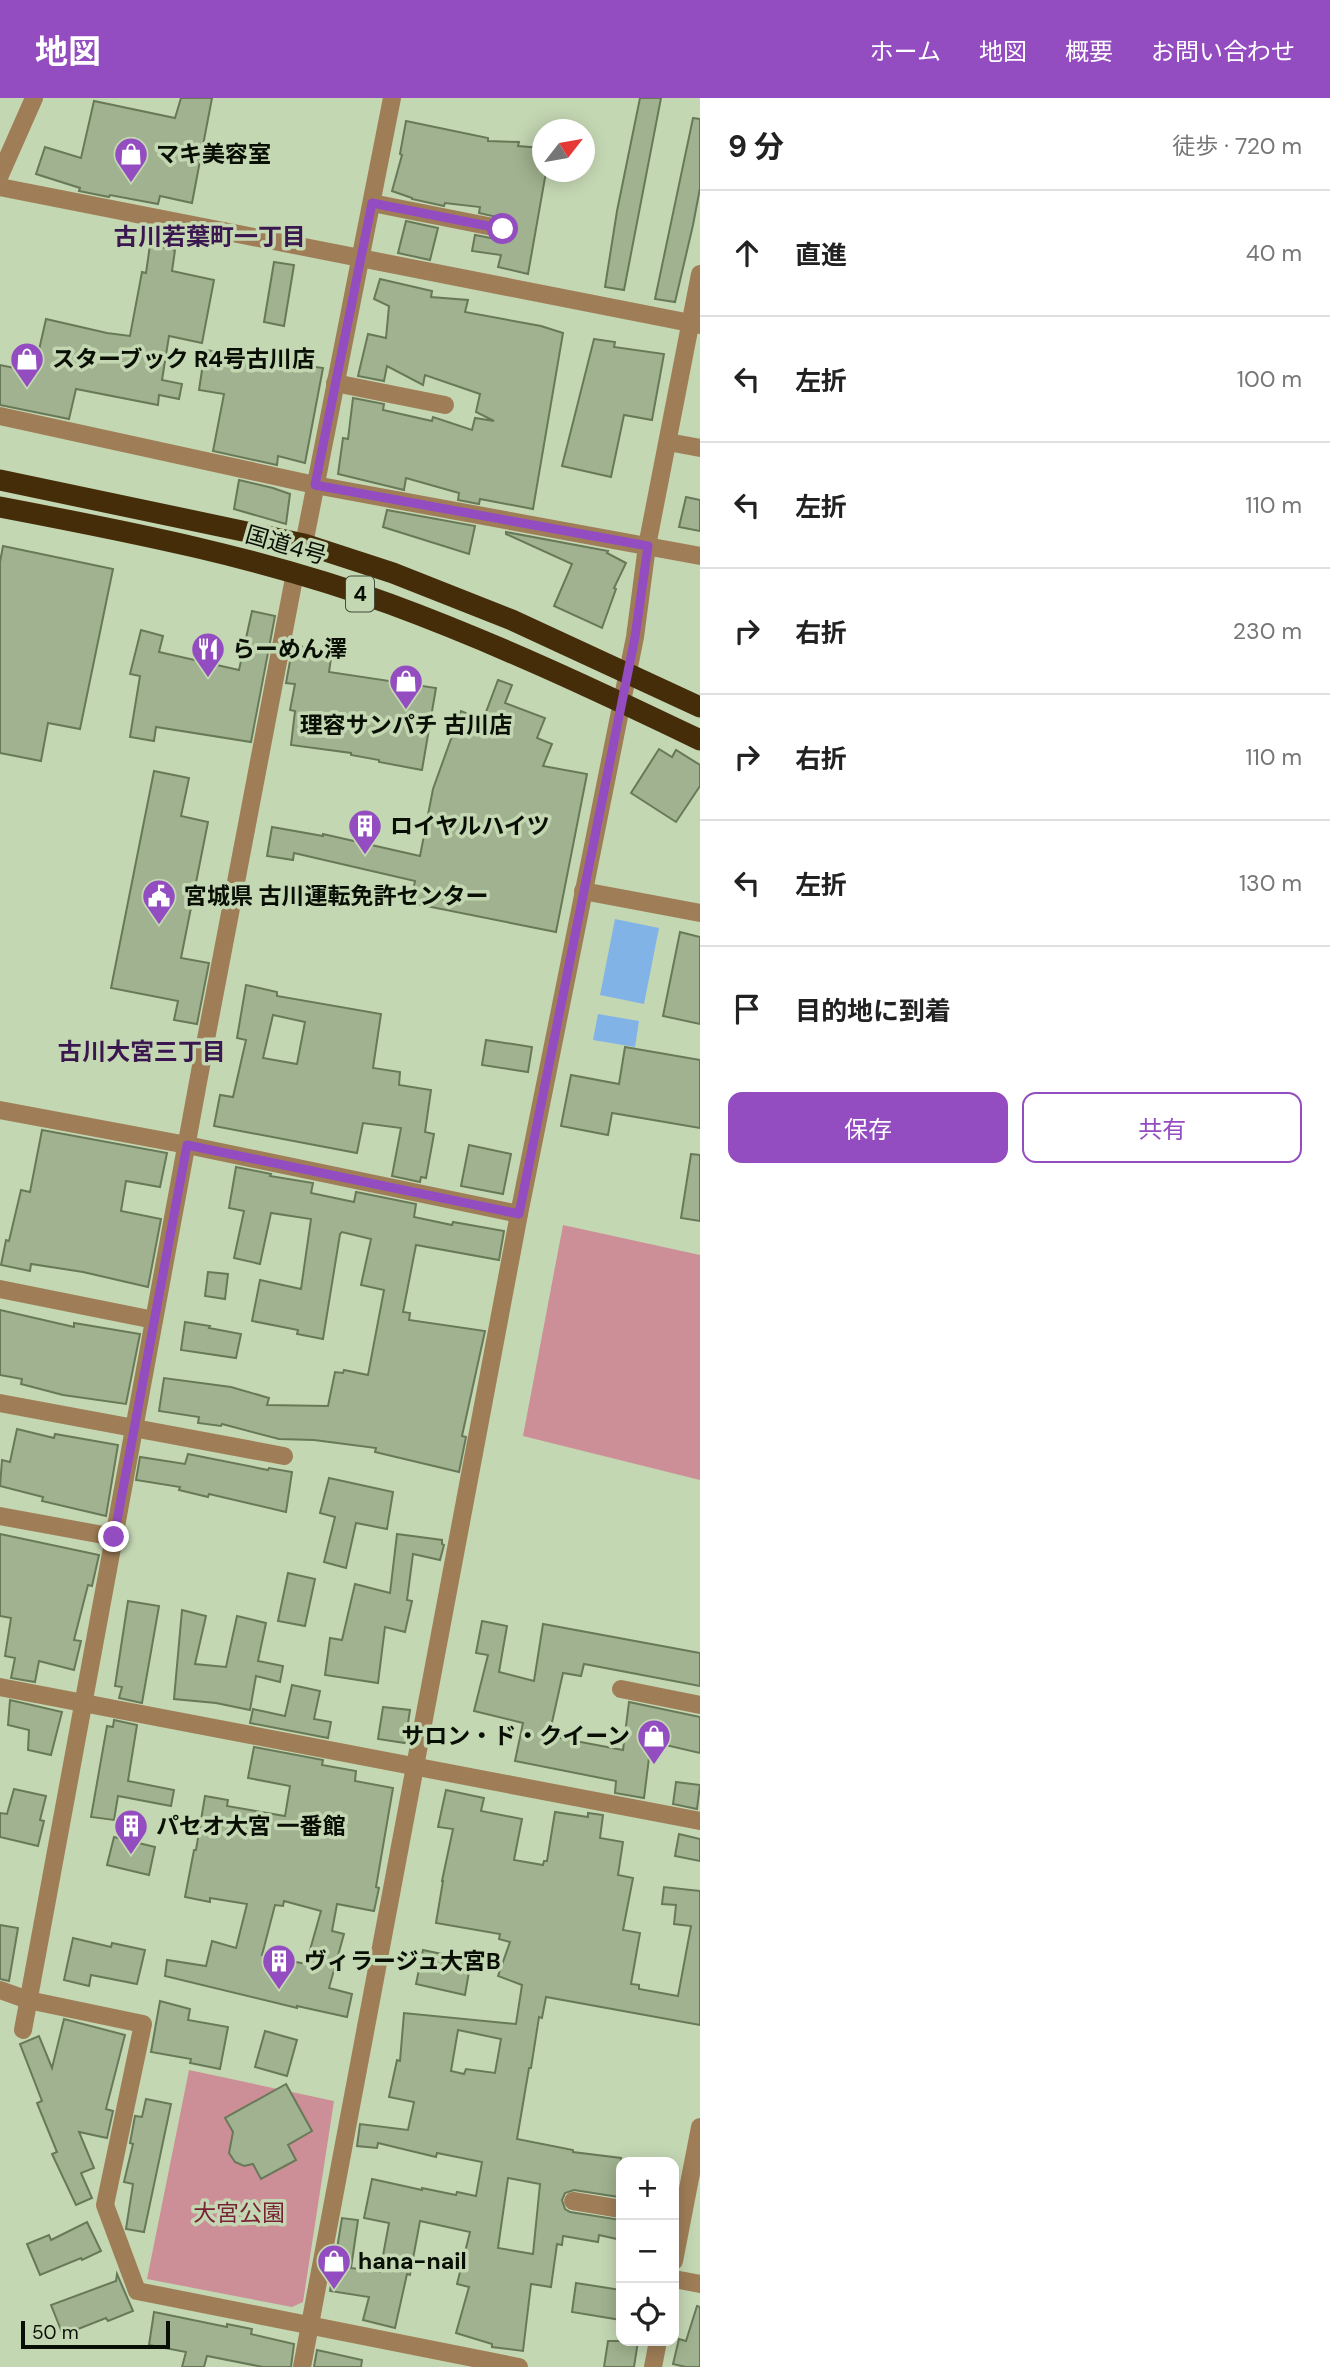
<!DOCTYPE html>
<html lang="ja">
<meta charset="utf-8">
<style>
:root{--surface:#fff;--page:#f2f2f2;--text:#222;--muted:#767676;--line:#e0e0e0;--accent:#944dc0}
body{margin:0;font-family:"DM Sans","Noto Sans JP",sans-serif;background:var(--page);color:var(--text)}
.controls{position:absolute;right:21px;bottom:21px;display:grid;overflow:hidden;border-radius:14px;box-shadow:0 4px 18px #0003}
.controls button{width:63px;height:63px;display:grid;place-items:center;padding:0;border:0;border-bottom:2px solid var(--line);background:var(--surface);color:var(--text);font:35px sans-serif}
.compass{position:absolute;left:532px;top:21px;width:63px;height:63px;border-radius:50%;background:var(--surface);box-shadow:0 4px 18px #0003;rotate:59deg}
.scale{position:absolute;left:21px;bottom:18px;width:149px;box-sizing:border-box;padding-left:7px;border:4px solid #090f04;border-top:0;font-size:19px;line-height:24px;white-space:nowrap;color:#090f04;-webkit-text-stroke:5px #c4d7b3;paint-order:stroke}
.stop{position:absolute;width:21px;height:21px;margin:-16px;border:5px solid #944dc0;border-radius:50%;background:#fff}
.stop.end{background:#944dc0;border-color:#fff;box-shadow:0 2px 7px #0008}
.list{margin:0;padding:0;list-style:none}
h2{display:flex;justify-content:space-between;align-items:center;height:91px;margin:0;padding:0 28px;font-size:30px}
h2 small{font-size:23px;font-weight:400;color:var(--muted)}
.list li{display:grid;grid-template-columns:46px 1fr auto;gap:21px;align-items:center;box-sizing:border-box;height:126px;padding:0 28px;border-top:2px solid var(--line)}
.list b{display:block;font-size:26px;white-space:nowrap}
.list em{font-size:23px;font-style:normal;color:var(--muted)}
.actions{display:flex;gap:14px;padding:21px 28px}
.actions a{flex:1;padding:16px 0;border:2px solid var(--accent);border-radius:14px;text-align:center;font-size:24px;color:var(--accent)}
.actions .main{background:var(--accent);color:#fff}
.icon{flex:none;width:38px;height:38px;fill:none;stroke:currentColor;stroke-width:2;stroke-linecap:round;stroke-linejoin:round}
.map{position:relative;flex:none;width:700px;height:2269px;overflow:hidden}
header{display:flex;align-items:center;gap:42px;box-sizing:border-box;height:98px;padding:0 35px;background:var(--accent);color:#fff}
header strong{font-size:33px}
nav{display:flex;gap:38px;margin-inline-start:auto;font-size:24px}
main{display:flex}
aside{flex:1;background:var(--surface)}
.map>svg:first-child{display:block}
.green{fill:#cc8f97}
.water{fill:#82b3e6}
.building{fill:#a0b28f;stroke:#687958;stroke-width:2;fill-rule:evenodd}
.lines{fill:none;stroke-linecap:round;stroke-linejoin:round}
.street{stroke:#9f7e57;stroke-width:18}
.highway{stroke:#462d0a;stroke-width:21}
.route{stroke:#944dc0;stroke-width:9}
.labels{text-anchor:middle;dominant-baseline:central;stroke-width:7;stroke-linejoin:round;paint-order:stroke}
.shield{fill:#c4d7b3;stroke:#414b38;stroke-width:2}
.shield-label{font-size:21px;font-weight:bold;fill:#090f04}
.poi-label{font-size:23px;font-weight:bold;fill:#090f04;stroke:#c4d7b3;text-anchor:start}
.street-label{font-size:23px;fill:#090f04;stroke:#c4d7b3}
.park-label{font-size:23px;fill:#792237;stroke:#c4d7b3}
.neighbourhood-label{font-size:24px;font-weight:bold;fill:#3a174e;stroke:#c4d7b3}
</style>
<header>
<strong>地図</strong>
<nav><a>ホーム</a><a>地図</a><a>概要</a><a>お問い合わせ</a></nav>
</header>
<main>
<div class="map">
<svg width="700" height="2269" viewBox="0 0 700 2269">
<rect width="100%" height="100%" fill="#c4d7b3"/>
<!-- green -->
<g class="green">
<path d="M563,1127L700,1157V1382L523,1338Z"/>
<path d="M189,1972L334,2003L303,2204L292,2209L147,2181Z"/>
</g>
<!-- water -->
<g class="water">
<path d="M615,821L659,830L644,906L600,897Z"/>
<path d="M598,916L639,923L635,949L593,942Z"/>
</g>
<!-- building -->
<g class="building">
<path d="M181,0H212L192,105L160,98L158,106L110,97L109,99L79,93L80,90L36,76L45,49L81,60L94,3L175,20Z"/>
<path d="M640,0H661L624,192L605,189L617,113Z"/>
<path d="M693,20L700,21V90L693,127L675,204L655,201Z"/>
<path d="M406,23L488,40V43L519,44L518,48L542,50V74H546L528,176L498,169L501,157L472,153L475,137L501,142L511,139L514,133L510,122L479,115L480,109L445,105L444,108L412,101V100L392,93L402,57L400,56Z"/>
<path d="M406,123L438,130L430,162L398,155Z"/>
<path d="M150,147L175,152L172,173L214,182L202,245L169,238L162,282L182,286L179,301L159,297L158,307L76,291L69,321L0,307V267L34,274L46,221L107,235L130,238L142,174L146,175Z"/>
<path d="M274,164L294,167L284,228L264,224Z"/>
<path d="M380,181L432,193L431,199L468,202L465,214L541,228L563,235L533,411L480,401L479,406L458,402L459,395L406,380L404,392L338,376L343,340L348,341L353,300L384,306L383,312L432,323L433,319L472,332L475,320L494,323L476,314L480,296L425,277L423,287L387,268L384,283L358,278L368,236L386,240L389,208L374,201Z"/>
<path d="M594,241L615,244L614,249L664,256L652,322L624,317L611,379L562,368Z"/>
<path d="M205,252L323,270L305,365L278,358L277,367L213,353L224,296L199,292Z"/>
<path d="M239,382L273,390L290,396L286,426L234,411Z"/>
<path d="M686,399L700,402V433L679,429Z"/>
<path d="M387,412L475,428L469,456L383,429Z"/>
<path d="M506,434L608,453L607,455L626,465L614,490L616,491L602,530L554,508L572,466L506,436Z"/>
<path d="M3,448L113,471L80,631L48,625L41,663L0,655V464Z"/>
<path d="M252,513L275,518L251,644L156,629L154,643L130,639L140,578L130,576L141,532L163,538L159,554L239,572Z"/>
<path d="M293,547L332,554L329,574L436,590L422,672L379,664V662L351,657V655L291,647L295,613L290,612L295,586L286,585Z"/>
<path d="M498,582L512,587L505,605L545,620L537,640L552,646L543,668L587,676L556,834L411,805L415,783L294,755L293,762L267,758L272,729L323,738V736L420,758L433,691L461,613L483,622Z"/>
<path d="M659,651L672,659L676,652L700,667V688L676,724L631,695Z"/>
<path d="M154,673L189,680L181,718L208,724L181,860L209,865L197,926L174,922L178,903L111,890Z"/>
<path d="M680,834L700,839V926L663,918Z"/>
<path d="M246,887L277,894V898L381,916L373,970L400,974L399,987L431,992L425,1034L434,1036L426,1080L421,1079L420,1084L392,1078L401,1030L363,1025L357,1055L214,1028L220,997L233,999L246,942L237,940ZM273,917L305,924L297,966L263,960Z"/>
<path d="M486,942L532,949L528,974L482,967Z"/>
<path d="M625,949L700,962V1030L612,1015L608,1037L561,1028L571,977L619,986Z"/>
<path d="M42,1032L167,1055L160,1089L126,1083L121,1113L161,1121L148,1189L83,1174L31,1166L30,1173L1,1167L6,1142L9,1143L21,1092L30,1094Z"/>
<path d="M469,1047L511,1056L503,1096L461,1088Z"/>
<path d="M691,1056L700,1057V1123L681,1120Z"/>
<path d="M236,1069L271,1076L270,1078L313,1085L311,1095L354,1104L356,1094L416,1106L414,1119L452,1127L453,1124L504,1133L499,1162L416,1147L403,1214L410,1215L409,1222L485,1233L462,1338L466,1339L459,1374L375,1354L376,1350L314,1342L279,1341L222,1326L221,1328L198,1325L199,1319L159,1313L164,1280L231,1289L269,1300L267,1307L328,1308L335,1274L343,1275L344,1272L368,1277L384,1192L361,1187L371,1141L342,1134L340,1136L323,1241L297,1236L298,1232L252,1223L260,1182L301,1191L311,1121L271,1115L260,1166L234,1160L244,1113L229,1110Z"/>
<path d="M208,1174L228,1176L225,1201L205,1198Z"/>
<path d="M0,1212L74,1229V1225L140,1236L126,1306L63,1297L21,1286L22,1281L0,1277Z"/>
<path d="M185,1224L210,1228L209,1230L241,1236L236,1260L181,1252Z"/>
<path d="M17,1331L54,1340L55,1336L118,1347L106,1418L42,1403L43,1399L0,1388L2,1362L10,1364Z"/>
<path d="M188,1356L268,1372L269,1370L292,1374L286,1414L209,1396L208,1399L179,1392L180,1389L136,1382L140,1359L185,1366Z"/>
<path d="M329,1380L393,1394L387,1431L356,1425L346,1470L324,1464L335,1419L320,1415Z"/>
<path d="M0,1436L99,1457L92,1488L88,1487L74,1542L81,1543L74,1572L39,1563L35,1584L11,1580L15,1560L5,1558L11,1520L0,1518Z"/>
<path d="M397,1436L442,1442V1446L444,1447L440,1462L413,1456L407,1502L412,1503L405,1534L385,1529L378,1585L325,1577L330,1540L342,1542L355,1486L390,1495Z"/>
<path d="M288,1475L315,1481L305,1528L278,1523Z"/>
<path d="M128,1503L159,1508L142,1605L119,1600L122,1589L115,1588Z"/>
<path d="M182,1512L206,1518L195,1566L226,1569L237,1518L266,1525L258,1563L283,1568L280,1584L256,1578L250,1612L216,1605L174,1601Z"/>
<path d="M482,1523L507,1528L499,1574L534,1583L543,1526L700,1555V1588L584,1566L581,1578L563,1575L549,1638L623,1652L629,1604L700,1619V1655L657,1645L656,1653L650,1652L644,1700L615,1695L616,1683L515,1663L523,1625L474,1613L488,1557L476,1555Z"/>
<path d="M292,1587L320,1593L314,1621L331,1624L328,1640L250,1625L253,1611L285,1618Z"/>
<path d="M10,1602L62,1614L51,1657L28,1652L29,1632L8,1627Z"/>
<path d="M383,1609L410,1612L405,1645L378,1641Z"/>
<path d="M114,1622L137,1627L128,1683L174,1692L171,1708L118,1698L114,1722L91,1719L107,1628L113,1629Z"/>
<path d="M254,1649L323,1662L322,1667L356,1673L355,1683L393,1690L376,1789L379,1790L374,1813L337,1806L332,1833L344,1836L329,1890L352,1896L347,1919L297,1908V1910L165,1878L167,1862L206,1868L212,1843L236,1850L247,1806L210,1800V1804L185,1799L194,1752H196L205,1698L228,1702L227,1708L285,1718L290,1688L248,1680ZM284,1803L321,1813L306,1866L262,1857L275,1807L283,1808Z"/>
<path d="M676,1684L700,1687L697,1711L673,1706Z"/>
<path d="M14,1691L46,1698L40,1722L44,1723L38,1748L0,1739V1715L7,1716Z"/>
<path d="M446,1692L484,1700L481,1713L522,1721L514,1762L543,1767L544,1763H547L555,1714L588,1719V1715L603,1717L600,1740L623,1744L618,1777L633,1780L623,1832L640,1835L631,1886L639,1887V1891L678,1898L691,1828L674,1826L676,1807L662,1806L664,1789L700,1793V1927L546,1899L542,1920L539,1919L531,1970H529L517,2041L573,2052V2054L621,2060L619,2099L574,2092L565,2095L562,2102L565,2111L570,2114L621,2122V2142L599,2137L598,2144L563,2138L562,2147L557,2146L551,2189L531,2186L523,2253L492,2249V2246L456,2235L469,2189L457,2186L470,2134L420,2123L410,2177L407,2176L395,2230L363,2222L369,2199L330,2193L342,2120L358,2122L351,2170L380,2174L389,2125L364,2120L372,2081L422,2092V2090L456,2097L457,2094L476,2098L482,2064L437,2055L436,2059L378,2045L377,2050L357,2048L360,2026L408,2032L414,2004L389,1999L397,1962L400,1963L404,1915L516,1926L522,1887L498,1878L510,1844L499,1841L500,1836L436,1825L443,1783H442L453,1731L438,1729ZM458,1932L501,1941L495,1975L466,1971L464,1976L451,1973ZM508,2080L540,2086L533,2156L498,2150Z"/>
<path d="M679,1736L700,1741V1763L675,1758Z"/>
<path d="M114,1739L155,1749L149,1777L107,1767Z"/>
<path d="M0,1827L18,1830L9,1883L0,1881Z"/>
<path d="M73,1840L111,1849L112,1845L145,1852L137,1886L91,1877L89,1888L64,1882Z"/>
<path d="M423,1852L471,1862L465,1897L416,1886Z"/>
<path d="M160,1903L190,1911L188,1922L228,1929L220,1971L190,1965L191,1961L151,1954Z"/>
<path d="M64,1921L125,1937L106,2011L113,2013L107,2040L79,2034L94,2070L81,2075L92,2100L76,2107L52,2056L57,2054L37,2005L42,2003L20,1946L39,1938L52,1970Z"/>
<path d="M265,1933L297,1942L287,1978L255,1969Z"/>
<path d="M286,1986L312,2033L288,2047L296,2062L261,2081L253,2066L244,2068L235,2064L229,2055L233,2034L225,2020Z"/>
<path d="M146,2001L171,2006L144,2134L126,2131L133,2086L124,2084L133,2046L130,2045L135,2018L142,2019Z"/>
<path d="M87,2124L101,2153L82,2162L81,2160L40,2177L27,2146L49,2137L51,2142Z"/>
<path d="M117,2176L133,2213L108,2223L106,2220L63,2237L51,2207L116,2183Z"/>
<path d="M576,2185L621,2192V2222L572,2214Z"/>
<path d="M697,2208L700,2209V2269H686L673,2266L679,2241L686,2243Z"/>
<path d="M154,2214L227,2229V2226L252,2231L251,2236L294,2246L291,2269H263L207,2258L204,2269H182L186,2254L149,2247Z"/>
<path d="M608,2243H638L634,2269H604Z"/>
<path d="M317,2252L362,2262L361,2269H314Z"/>
</g>
<g class="lines">
<!-- street -->
<g class="street">
<path d="M0,77L34,0"/>
<path d="M0,89L700,227"/>
<path d="M372,105L503,131"/>
<path d="M335,285L445,307"/>
<path d="M0,318L315,387L700,458"/>
<path d="M668,344L700,350"/>
<path d="M304,446L392,0"/>
<path d="M583,793L700,815"/>
<path d="M0,1012L187,1047L519,1116"/>
<path d="M0,1191L154,1222"/>
<path d="M0,1305L284,1358"/>
<path d="M0,1418L114,1439"/>
<path d="M0,1589L700,1723"/>
<path d="M621,1591L700,1607"/>
<path d="M0,1892L28,1902L143,1926L105,2107L137,2193L519,2269"/>
<path d="M23,1932L206,941L295,475"/>
<path d="M573,2103L621,2111"/>
<path d="M674,2163L700,2029"/>
<path d="M674,2181L700,2186"/>
<path d="M302,2269L519,1116L635,539L647,448L700,176"/>
<path d="M653,2269L658,2243"/>
</g>
<!-- highway -->
<g class="highway">
<path d="M0,382L304,446L393,475L512,522L700,609"/>
<path d="M0,409C131,434 264,460 390,506C496,545 598,593 700,642"/>
</g>
</g>
<g class="lines">
<!-- route -->
<path class="route" d="M114,1439L187,1047L519,1116L635,539L648,448L315,387L372,105L503,131"/>
</g>
<!-- icons -->
<defs>
<g id="shop-pin" transform="scale(1.75)"><path d="M0 17L-7.5 6A9.5 9.5 0 1 1 7.5 6Z" fill="#944dc0" stroke="#c4d7b3"/><path d="M-5-2.5h2.3a2.7 3.5 0 0 1 5.4 0H5L5.5 6h-11ZM-1.5-2.5h3a1.5 2.3 0 0 0-3 0Z" fill="#fff"/></g>
<g id="restaurant-pin" transform="scale(1.75)"><path d="M0 17L-7.5 6A9.5 9.5 0 1 1 7.5 6Z" fill="#944dc0" stroke="#c4d7b3"/><path d="M-5-6h1v4h1v-4h1v4h1v-4h1v5L-1.5 .5V6h-2V.5L-5-1ZM5-6V6H3V1.5H1.5Q1.5-4 5-6Z" fill="#fff"/></g>
<g id="building-pin" transform="scale(1.75)"><path d="M0 17L-7.5 6A9.5 9.5 0 1 1 7.5 6Z" fill="#944dc0" stroke="#c4d7b3"/><path d="M-4-6H4V6H1V3H-1V6H-4ZM-2.5-4.3h1.7v1.8h-1.7ZM.8-4.3h1.7v1.8H.8ZM-2.5-1h1.7V.8h-1.7ZM.8-1h1.7V.8H.8Z" fill="#fff"/></g>
<g id="civic-pin" transform="scale(1.75)"><path d="M0 17L-7.5 6A9.5 9.5 0 1 1 7.5 6Z" fill="#944dc0" stroke="#c4d7b3"/><path d="M-.6-6.5H3V-4.5H.6V-3L4-1V1h2V6H-6V1h2V-1L-.6-3ZM-1.2 2.5V6h2.4V2.5Z" fill="#fff"/></g>
</defs>
<g fill-rule="evenodd">
<use href="#shop-pin" x="131" y="56"/>
<use href="#shop-pin" x="27" y="261"/>
<use href="#restaurant-pin" x="208" y="551"/>
<use href="#shop-pin" x="406" y="583"/>
<use href="#building-pin" x="365" y="728"/>
<use href="#civic-pin" x="159" y="798"/>
<use href="#shop-pin" x="654" y="1638"/>
<use href="#building-pin" x="131" y="1728"/>
<use href="#building-pin" x="279" y="1863"/>
<use href="#shop-pin" x="334" y="2163"/>
</g>
<g class="labels">
<!-- shield labels -->
<rect class="shield" x="346" y="478.5" width="28" height="35" rx="5"/>
<g class="shield-label">
<text x="360" y="496">4</text>
</g>
<!-- poi labels -->
<g class="poi-label">
<text x="156" y="56">マキ美容室</text>
<text x="52" y="261">スターブック R4号古川店</text>
<text x="232" y="551">らーめん澤</text>
<text x="406" y="627" text-anchor="middle">理容サンパチ 古川店</text>
<text x="390" y="728">ロイヤルハイツ</text>
<text x="184" y="798">宮城県 古川運転免許センター</text>
<text x="630" y="1638" text-anchor="end">サロン・ド・クイーン</text>
<text x="156" y="1728">パセオ大宮 一番館</text>
<text x="304" y="1863">ヴィラージュ大宮B</text>
<text x="358" y="2163">hana-nail</text>
</g>
<!-- street labels -->
<g class="street-label">
<text transform="translate(286 447) rotate(16)">国道4号</text>
</g>
<!-- park labels -->
<g class="park-label">
<text x="239" y="2115">大宮公園</text>
</g>
<!-- neighbourhood labels -->
<g class="neighbourhood-label">
<text x="210" y="138">古川若葉町一丁目</text>
<text x="142" y="953">古川大宮三丁目</text>
</g>
</g>
</svg>
<div class="controls">
<button>+</button>
<button>−</button>
<button><svg class="icon" aria-label="locate" viewBox="0 0 24 24"><circle cx="12" cy="12" r="6"/><path d="M12 2v4M12 18v4M2 12h4M18 12h4"/></svg></button>
</div>
<svg class="compass" viewBox="-18 -18 36 36"><path d="M0-13l5 13h-10z" fill="#e53935"/><path d="M0 13l5-13h-10z" fill="#767676"/></svg>
<div class="scale">50 m</div>
<div class="stop" style="left:503px;top:131px"></div>
<div class="stop end" style="left:114px;top:1439px"></div>
</div>
<aside>
<h2>9 分<small>徒歩 · 720 m</small></h2>
<ul class="list">
<li><svg class="icon" aria-label="ahead" viewBox="0 0 24 24"><path d="M12 20V5M6 11l6-6 6 6"/></svg><div><b>直進</b></div><em>40 m</em></li>
<li><svg class="icon" aria-label="left" viewBox="0 0 24 24"><path d="M17 20v-9H6M10 6l-5 5 5 5"/></svg><div><b>左折</b></div><em>100 m</em></li>
<li><svg class="icon" aria-label="left" viewBox="0 0 24 24"><path d="M17 20v-9H6M10 6l-5 5 5 5"/></svg><div><b>左折</b></div><em>110 m</em></li>
<li><svg class="icon" aria-label="right" viewBox="0 0 24 24"><path d="M7 20v-9h11M14 6l5 5-5 5"/></svg><div><b>右折</b></div><em>230 m</em></li>
<li><svg class="icon" aria-label="right" viewBox="0 0 24 24"><path d="M7 20v-9h11M14 6l5 5-5 5"/></svg><div><b>右折</b></div><em>110 m</em></li>
<li><svg class="icon" aria-label="left" viewBox="0 0 24 24"><path d="M17 20v-9H6M10 6l-5 5 5 5"/></svg><div><b>左折</b></div><em>130 m</em></li>
<li><svg class="icon" aria-label="arrive" viewBox="0 0 24 24"><path d="M6 21V4h12l-3 4 3 4H6"/></svg><div><b>目的地に到着</b></div></li>
</ul>
<div class="actions"><a class="main">保存</a><a>共有</a></div>
</aside>
</main>
